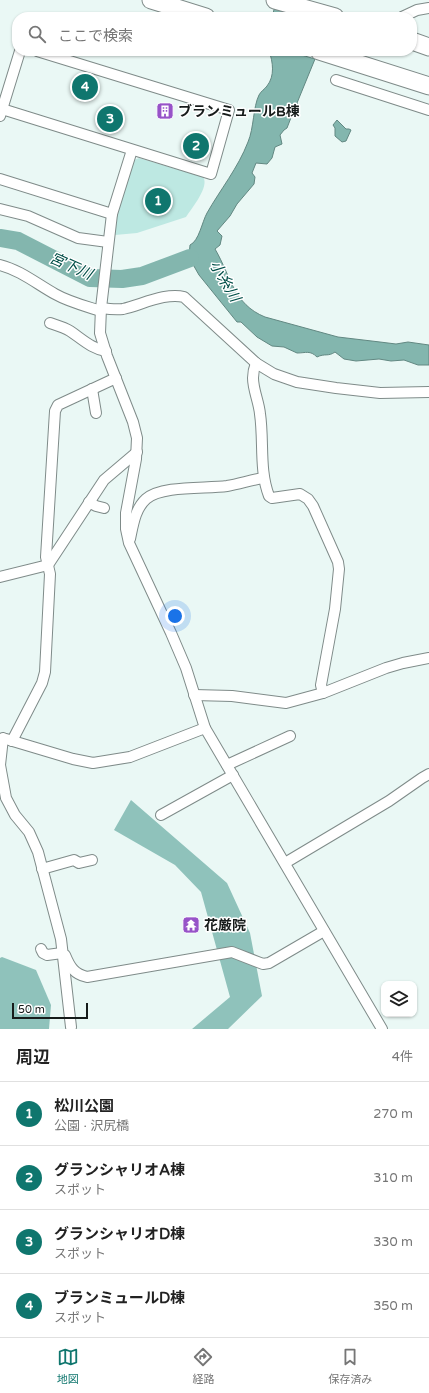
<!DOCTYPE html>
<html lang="ja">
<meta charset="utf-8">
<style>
:root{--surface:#fff;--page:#f2f2f2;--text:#222;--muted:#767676;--line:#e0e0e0;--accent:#0f766e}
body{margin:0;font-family:"Varela Round","Noto Sans JP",sans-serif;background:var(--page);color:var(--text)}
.controls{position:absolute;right:12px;bottom:12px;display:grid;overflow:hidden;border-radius:8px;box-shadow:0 1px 3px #0004}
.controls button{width:36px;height:36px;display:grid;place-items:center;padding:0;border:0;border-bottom:1px solid var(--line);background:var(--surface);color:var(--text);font:20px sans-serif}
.scale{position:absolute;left:12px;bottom:10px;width:76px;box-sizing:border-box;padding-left:4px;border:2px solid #161b1a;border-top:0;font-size:11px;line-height:14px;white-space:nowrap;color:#161b1a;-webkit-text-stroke:3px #fff;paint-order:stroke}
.you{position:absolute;left:175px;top:616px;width:14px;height:14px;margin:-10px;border:3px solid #fff;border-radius:50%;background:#1a73e8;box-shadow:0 0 0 6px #1a73e833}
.badge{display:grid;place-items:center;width:26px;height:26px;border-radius:50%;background:var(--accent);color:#fff;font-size:13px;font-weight:700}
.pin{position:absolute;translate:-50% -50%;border:2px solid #fff;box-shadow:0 1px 4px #0006}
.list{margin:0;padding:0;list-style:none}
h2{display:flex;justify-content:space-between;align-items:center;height:52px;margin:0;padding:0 16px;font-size:17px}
h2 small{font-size:13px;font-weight:400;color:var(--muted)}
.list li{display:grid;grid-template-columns:26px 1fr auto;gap:12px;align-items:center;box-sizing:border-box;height:64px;padding:0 16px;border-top:1px solid var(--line)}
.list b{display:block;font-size:15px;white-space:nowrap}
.list p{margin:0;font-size:13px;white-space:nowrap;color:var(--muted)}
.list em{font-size:13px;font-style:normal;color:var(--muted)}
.icon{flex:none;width:22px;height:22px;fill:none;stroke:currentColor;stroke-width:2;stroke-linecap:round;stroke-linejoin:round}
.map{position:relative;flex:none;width:429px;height:1029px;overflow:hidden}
.search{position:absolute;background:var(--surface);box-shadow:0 1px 3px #0004;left:12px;right:12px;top:12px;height:44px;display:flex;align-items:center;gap:10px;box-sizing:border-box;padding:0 14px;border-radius:16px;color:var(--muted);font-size:15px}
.sheet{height:308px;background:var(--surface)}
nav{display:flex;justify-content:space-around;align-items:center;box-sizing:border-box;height:56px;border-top:1px solid var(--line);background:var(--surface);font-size:11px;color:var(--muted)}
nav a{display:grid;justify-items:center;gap:2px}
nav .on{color:var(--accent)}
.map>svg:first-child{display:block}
.green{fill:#bde8e2}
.forest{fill:#8fc2bb}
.water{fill:#83b6ae;stroke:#628882}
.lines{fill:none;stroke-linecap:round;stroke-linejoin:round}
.river{stroke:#83b6ae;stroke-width:18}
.minor-casing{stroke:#7f8b89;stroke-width:12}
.trunk-casing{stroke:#7f8b89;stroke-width:19}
.minor{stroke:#fff;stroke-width:10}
.trunk{stroke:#fff;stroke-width:17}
.labels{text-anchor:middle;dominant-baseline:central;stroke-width:3;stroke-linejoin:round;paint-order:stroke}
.poi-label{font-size:14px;font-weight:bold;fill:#161b1a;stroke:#fff;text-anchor:start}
.water-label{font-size:15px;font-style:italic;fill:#004e47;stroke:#fff}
</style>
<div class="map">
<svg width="429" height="1029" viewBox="0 0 429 1029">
<rect width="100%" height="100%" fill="#eaf8f5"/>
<!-- green -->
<path class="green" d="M139,158L203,177C210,186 192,208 186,217L137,233L115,235L117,216L134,160Z"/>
<!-- forest -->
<g class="forest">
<path d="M131,800L227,883L250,933L262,996L228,1029H192L230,997L201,892L175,865L114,830Z"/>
<path d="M2,957L36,970L51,1005L49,1029H0V958Z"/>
</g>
<!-- water -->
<g class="water">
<path d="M275,6L312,17H272Z"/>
<path d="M269,51H288L315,59L297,103L299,109L292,115L287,128L284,130L280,135L282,144L275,147L272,158L267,164L256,163L252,173L255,177L254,184L237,204L230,216L217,231L222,236L220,245L215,249C231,276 233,304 265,317L338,337L380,342L396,344L408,342L429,345V365H418L404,360L391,361L379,359L356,361L344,359L335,352C328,357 325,353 317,357C310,350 306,353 297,353L284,347L272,346L257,337L241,322H237L199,275L191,261H184L174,267L168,268C171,257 180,255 189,256L190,245C199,241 202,222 207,213C220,190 238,168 248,142C254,128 253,107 259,95C261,91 265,89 267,86C275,76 273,62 269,51Z"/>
<path d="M337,120L346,129H349L351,130L346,141L342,142L335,136V128L333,125Z"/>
</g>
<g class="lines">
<!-- river -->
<path class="river" d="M0,238L18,241L90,278L122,279L142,276L190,258"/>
<!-- minor casing -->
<g class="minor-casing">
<g id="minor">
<path d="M402,17L417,10L429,8"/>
<path d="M336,80L429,110"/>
<path d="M2,109L211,174L229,110L37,51"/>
<path d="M0,116L20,51"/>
<path d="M132,150L112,214L101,308L100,333L107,356L133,422L137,438L136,459L126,513V529L129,543L171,633L186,668L205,728L382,1029"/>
<path d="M0,179L112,214"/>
<path d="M0,209L28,216L78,238L108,242"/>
<path d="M0,265C20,270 37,284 55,294C69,302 85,306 101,311"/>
<path d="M101,308C108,309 116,310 123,309C141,305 166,292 184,297L256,363L274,374L297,382L336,388L380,393L429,392"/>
<path d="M50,323C56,325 64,327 70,331C82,339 92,349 106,351"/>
<path d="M256,363C254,368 253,373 253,378C253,390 259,402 260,414C264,441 259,470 269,496L272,498L300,494L308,499L313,506L338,562L339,569L335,609L321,685L323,693"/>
<path d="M92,389L96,413"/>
<path d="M89,502L96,506L104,508"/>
<path d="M130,539C133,525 135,509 146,499C162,485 206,489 227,486C239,484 251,480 263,478"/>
<path d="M0,577L48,565L104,480L137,452"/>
<path d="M194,695L232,696L286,703L323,693L386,668L403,663L429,658"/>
<path d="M3,738L0,765L6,798L15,815L29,832L38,852L61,939L71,1027"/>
<path d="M6,739L73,759L93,763L130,757L205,728"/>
<path d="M12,741L42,683L45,672L50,574L46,557L55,411L58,405L116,378"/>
<path d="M227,765L290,736"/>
<path d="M161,815L233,775"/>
<path d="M285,863L389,801L422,778L429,774"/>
<path d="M42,869L74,860L79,863L92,860"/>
<path d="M41,949L43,953L47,955L62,953"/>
<path d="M65,955C70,967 74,974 87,977L232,952L263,964L269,963L324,931"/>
</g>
</g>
<!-- trunk casing -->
<g class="trunk-casing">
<g id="trunk">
<path d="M151,0L206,17"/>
<path d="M275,0L335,17"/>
<path d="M412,41L429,47"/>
<path d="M319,51L429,86"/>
</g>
</g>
<!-- minor -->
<use href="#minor" class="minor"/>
<!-- trunk -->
<use href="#trunk" class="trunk"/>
</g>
<!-- icons -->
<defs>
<g id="building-square" transform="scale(0.9)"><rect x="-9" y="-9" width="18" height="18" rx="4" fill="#9753c8" stroke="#fff"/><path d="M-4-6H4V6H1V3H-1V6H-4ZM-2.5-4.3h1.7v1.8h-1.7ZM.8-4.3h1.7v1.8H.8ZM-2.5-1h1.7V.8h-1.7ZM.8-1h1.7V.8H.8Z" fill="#fff"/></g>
<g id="temple-square" transform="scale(0.9)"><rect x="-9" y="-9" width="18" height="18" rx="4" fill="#9753c8" stroke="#fff"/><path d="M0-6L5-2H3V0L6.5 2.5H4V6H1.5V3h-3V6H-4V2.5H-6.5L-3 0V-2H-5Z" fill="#fff"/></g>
</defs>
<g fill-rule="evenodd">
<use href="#building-square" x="165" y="111"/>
<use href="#temple-square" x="191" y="925"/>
</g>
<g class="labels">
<!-- poi labels -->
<g class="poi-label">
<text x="178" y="111">ブランミュールB棟</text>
<text x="204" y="925">花厳院</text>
</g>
<!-- water labels -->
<g class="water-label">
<text transform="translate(71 266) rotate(24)">宮下川</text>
<text transform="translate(225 281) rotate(59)">小糸川</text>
</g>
</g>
</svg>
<div class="controls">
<button><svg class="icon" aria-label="layers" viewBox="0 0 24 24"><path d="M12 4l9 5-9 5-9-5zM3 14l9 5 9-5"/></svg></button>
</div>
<div class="scale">50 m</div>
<div class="you"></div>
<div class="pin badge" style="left:158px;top:201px">1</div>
<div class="pin badge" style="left:196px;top:146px">2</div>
<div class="pin badge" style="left:110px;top:119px">3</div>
<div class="pin badge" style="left:85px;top:87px">4</div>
<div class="search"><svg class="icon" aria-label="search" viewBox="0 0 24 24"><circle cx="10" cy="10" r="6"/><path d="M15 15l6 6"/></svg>ここで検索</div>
</div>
<section class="sheet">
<h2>周辺<small>4件</small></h2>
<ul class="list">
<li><span class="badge">1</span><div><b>松川公園</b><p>公園 · 沢尻橋</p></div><em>270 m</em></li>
<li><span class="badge">2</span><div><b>グランシャリオA棟</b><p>スポット</p></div><em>310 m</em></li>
<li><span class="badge">3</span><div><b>グランシャリオD棟</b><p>スポット</p></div><em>330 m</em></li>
<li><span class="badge">4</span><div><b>ブランミュールD棟</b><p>スポット</p></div><em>350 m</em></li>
</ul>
</section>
<nav>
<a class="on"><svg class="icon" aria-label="map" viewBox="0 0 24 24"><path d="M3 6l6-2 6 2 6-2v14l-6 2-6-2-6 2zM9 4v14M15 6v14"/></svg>地図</a>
<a><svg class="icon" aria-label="directions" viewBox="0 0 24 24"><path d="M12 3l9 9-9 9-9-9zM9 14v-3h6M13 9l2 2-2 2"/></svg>経路</a>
<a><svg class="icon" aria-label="saved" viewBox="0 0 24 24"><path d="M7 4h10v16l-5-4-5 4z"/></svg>保存済み</a>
</nav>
